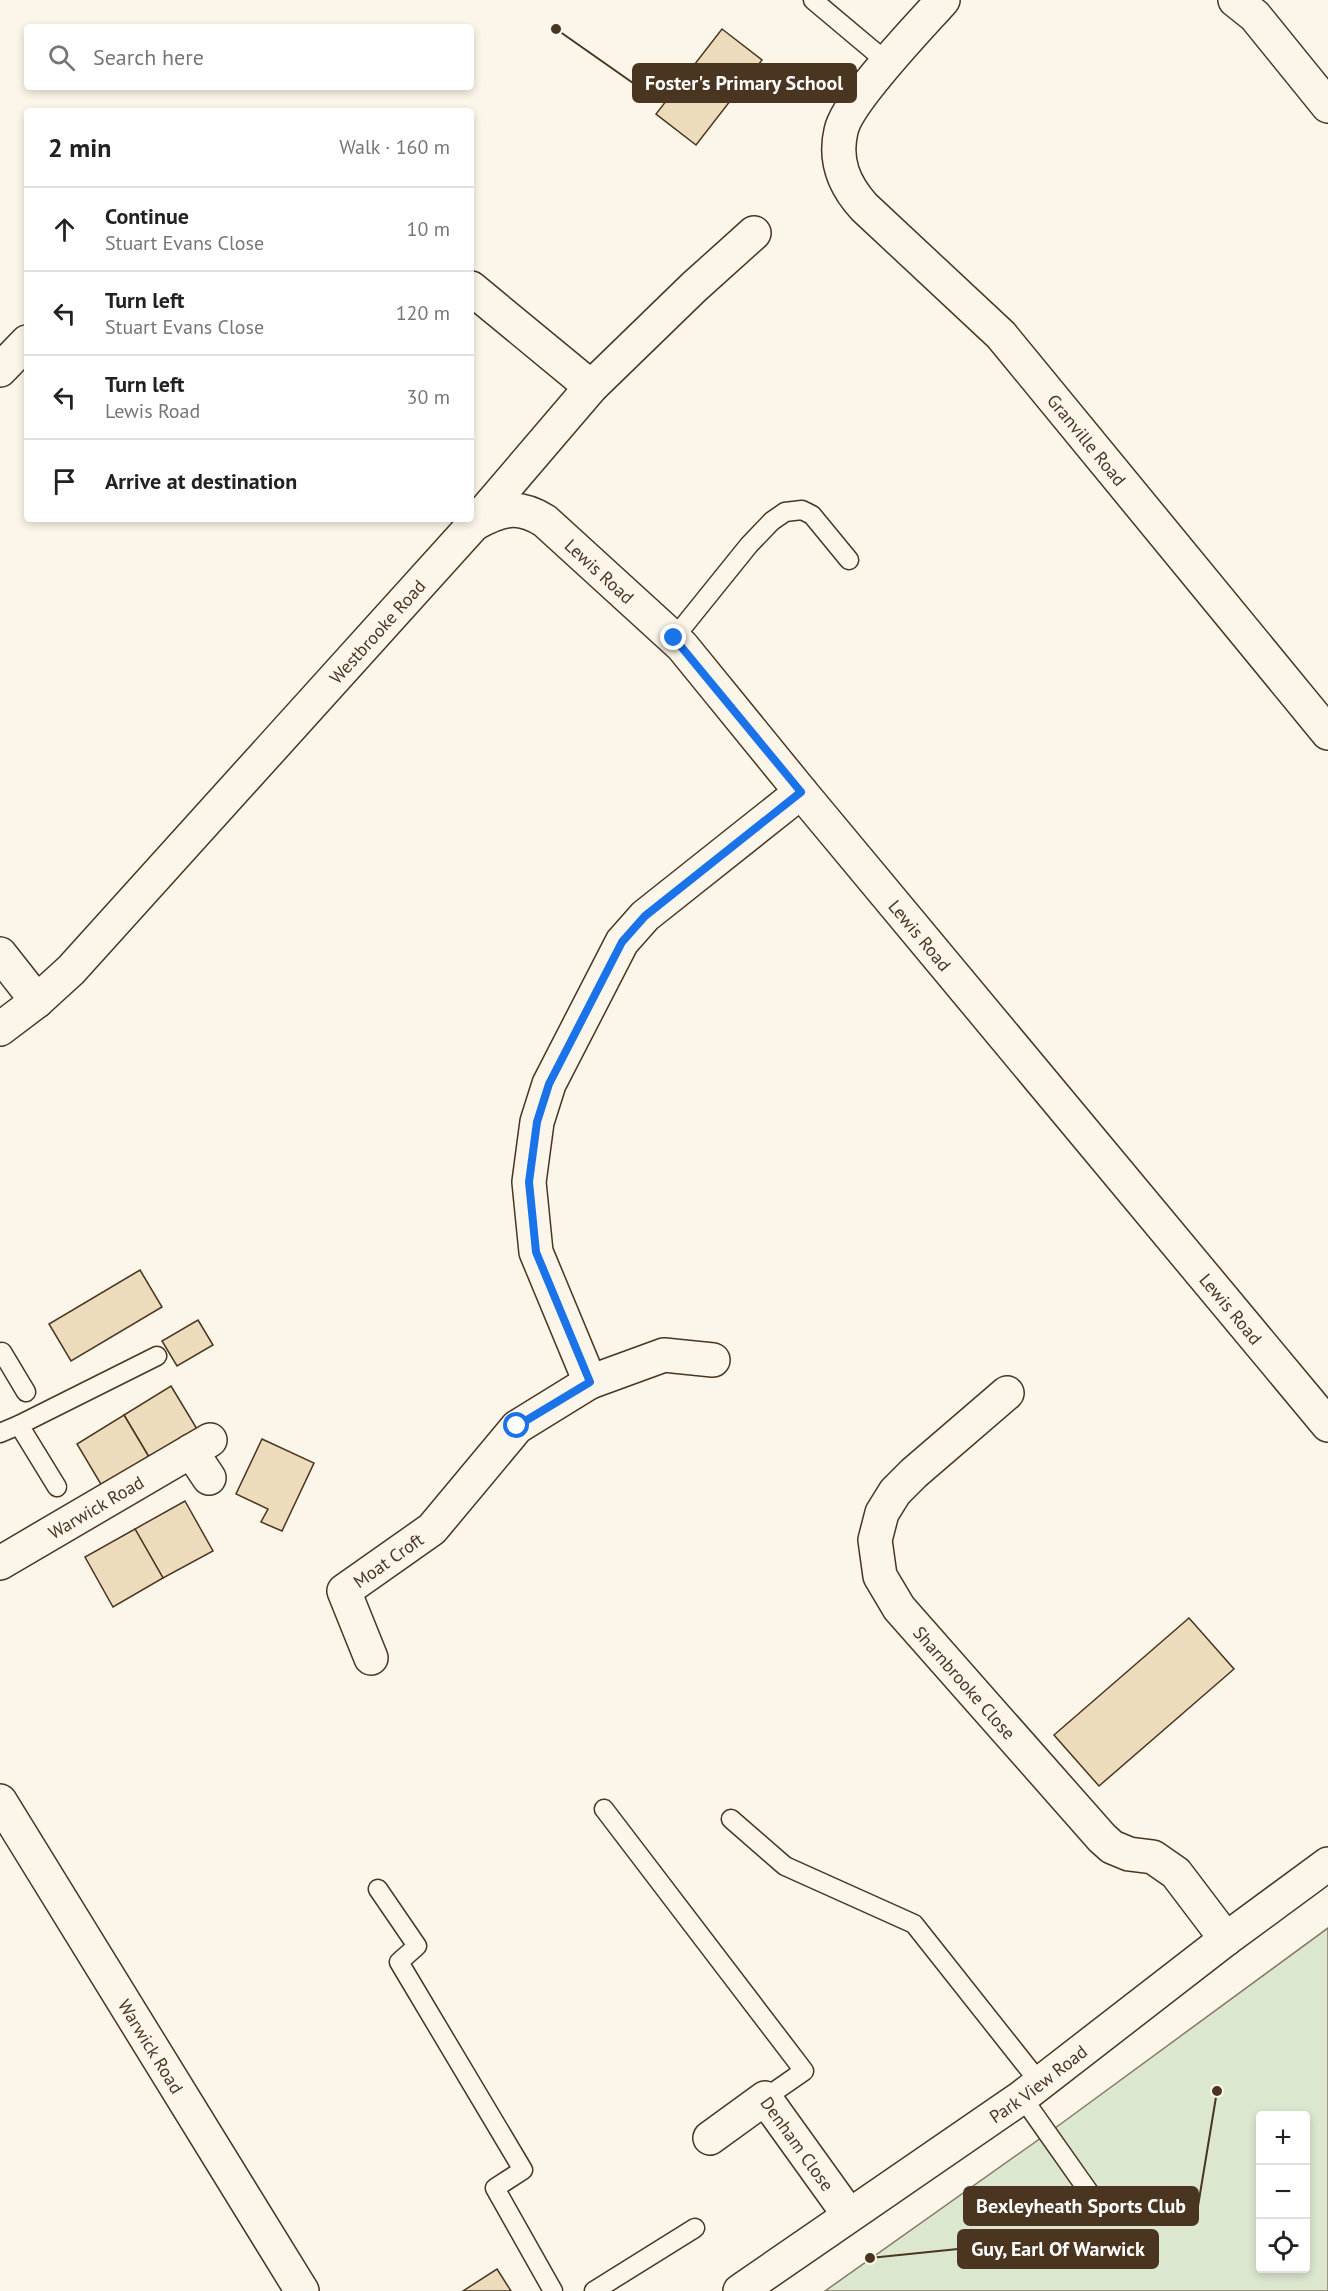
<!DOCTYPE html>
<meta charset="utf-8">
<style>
:root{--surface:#fff;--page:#f6f6f6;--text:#222;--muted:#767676;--line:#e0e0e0}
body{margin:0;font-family:"PT Sans",sans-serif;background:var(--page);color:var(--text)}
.controls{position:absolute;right:18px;bottom:18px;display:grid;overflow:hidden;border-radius:6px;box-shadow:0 3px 9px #0003}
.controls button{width:54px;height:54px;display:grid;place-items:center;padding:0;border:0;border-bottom:2px solid var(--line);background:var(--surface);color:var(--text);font:30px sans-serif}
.stop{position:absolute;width:18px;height:18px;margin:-14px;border:4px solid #1a73e8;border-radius:50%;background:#fff}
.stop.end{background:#1a73e8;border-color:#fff;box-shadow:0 2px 6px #0008}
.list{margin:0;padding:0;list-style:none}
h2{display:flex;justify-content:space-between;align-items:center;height:78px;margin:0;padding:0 24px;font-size:26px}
h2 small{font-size:20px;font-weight:400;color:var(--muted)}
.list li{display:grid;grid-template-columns:39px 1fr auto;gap:18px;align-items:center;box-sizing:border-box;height:84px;padding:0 24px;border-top:2px solid var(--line)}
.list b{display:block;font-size:22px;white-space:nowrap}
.list p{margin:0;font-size:20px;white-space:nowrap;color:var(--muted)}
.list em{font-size:20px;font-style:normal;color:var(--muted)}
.icon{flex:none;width:33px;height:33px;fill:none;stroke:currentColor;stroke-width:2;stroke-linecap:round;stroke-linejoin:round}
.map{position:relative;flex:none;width:1328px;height:2291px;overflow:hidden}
.search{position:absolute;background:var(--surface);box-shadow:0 3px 9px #0003;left:24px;top:24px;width:450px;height:66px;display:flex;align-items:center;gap:15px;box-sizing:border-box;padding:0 21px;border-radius:6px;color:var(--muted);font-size:22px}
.panel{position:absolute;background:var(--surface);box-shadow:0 3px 9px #0003;left:24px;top:108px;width:450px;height:414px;border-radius:6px}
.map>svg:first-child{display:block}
.green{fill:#dce7d0;stroke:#887966;stroke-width:1.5;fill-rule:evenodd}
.building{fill:#ecdcbc;stroke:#4a3520;stroke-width:1.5}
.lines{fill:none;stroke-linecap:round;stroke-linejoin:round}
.service-casing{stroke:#4a3520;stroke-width:21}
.minor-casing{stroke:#4a3520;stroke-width:36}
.primary-casing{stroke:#4a3520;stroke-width:36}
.service{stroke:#fbf6e9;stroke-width:18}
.minor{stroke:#fbf6e9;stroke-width:33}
.primary{stroke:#fbf6e9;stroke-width:33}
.route{stroke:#1a73e8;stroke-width:8}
.labels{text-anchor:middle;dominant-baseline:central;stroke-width:4.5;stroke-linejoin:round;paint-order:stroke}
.street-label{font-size:18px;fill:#4a3520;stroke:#fbf6e9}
.leader{fill:none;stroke:#4a3520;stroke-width:2}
.callout-dot{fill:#4a3520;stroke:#fbf6e9;stroke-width:2}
.callout{fill:#4a3520;stroke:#4a3520;stroke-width:2}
.callout-label{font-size:20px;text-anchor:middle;font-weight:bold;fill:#fff}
</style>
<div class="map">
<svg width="1328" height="2291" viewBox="0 0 1328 2291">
<rect width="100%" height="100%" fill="#fbf6e9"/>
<!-- green -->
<path class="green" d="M1328,1928V2291H825L1062,2123ZM1260,2116H1306V2268H1260Z"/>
<!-- building -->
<g class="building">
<path d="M722,29L762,60L696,145L656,114Z"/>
<path d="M140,1270L162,1307L71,1361L49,1324Z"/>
<path d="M198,1320L213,1345L177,1366L162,1341Z"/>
<path d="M171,1386L197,1429L149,1457L124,1415Z"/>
<path d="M124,1415L149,1457L102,1486L77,1444Z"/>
<path d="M262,1439L314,1463L282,1531L261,1522L268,1509L236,1494Z"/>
<path d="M185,1501L213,1551L163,1578L135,1529Z"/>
<path d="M135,1529L163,1578L113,1607L85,1557Z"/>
<path d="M1189,1618L1234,1669L1099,1786L1054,1735Z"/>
<path d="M497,2269L511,2291H463Z"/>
</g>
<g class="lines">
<!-- service casing -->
<g class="service-casing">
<g id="service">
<path d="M813,0L888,63"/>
<path d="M674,638L749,545L772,521L785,512L802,510L812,515L849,560"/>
<path d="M0,1353L2,1352L26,1392"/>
<path d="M19,1425L57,1487"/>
<path d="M0,1433L19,1425L157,1356"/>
<path d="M604,1809L804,2071L765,2098"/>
<path d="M731,1819L785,1866L914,1924L1040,2083"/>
<path d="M378,1889L417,1946L399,1962L523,2170L495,2188L553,2291"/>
<path d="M1022,2097L1096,2202"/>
<path d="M594,2291L695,2228"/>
</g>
</g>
<!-- minor casing -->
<g class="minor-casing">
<g id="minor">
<path id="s1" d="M943,0C920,26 847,101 841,131C834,161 844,185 864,207L1001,335L1328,733"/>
<path d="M1235,0L1255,16L1328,106"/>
<path d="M471,288L591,387"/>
<path d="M0,370L27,342"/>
<path id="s2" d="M474,524C501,509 518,504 545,521L682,646L801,792L1328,1425"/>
<path d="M0,954L37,1001"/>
<path id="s3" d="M0,1029L37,1001L71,970L474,524L591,387L694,287L754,233"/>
<path d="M590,1382L664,1355L713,1360"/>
<path id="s4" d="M1007,1393L914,1473L895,1492L882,1513L875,1540L880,1576L899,1608L1102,1838L1112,1847L1129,1854L1153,1857L1176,1873L1226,1939"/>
<path d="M191,1451L209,1478"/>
<path id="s5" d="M0,1563L210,1440"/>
<path id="s6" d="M371,1658L344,1591L432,1529L517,1427L590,1382L536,1252L529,1182L537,1122L549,1084L622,942L645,916L801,792"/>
<path id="s7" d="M0,1801L302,2291"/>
<path id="s8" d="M710,2138L765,2098L849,2215"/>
</g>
</g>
<!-- primary casing -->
<g class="primary-casing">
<g id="primary">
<path id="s9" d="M740,2291L1022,2097L1226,1939L1328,1864"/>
</g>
</g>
<!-- service -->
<use href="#service" class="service"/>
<!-- minor -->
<use href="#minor" class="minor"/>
<!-- primary -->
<use href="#primary" class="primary"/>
</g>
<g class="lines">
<!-- route -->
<path class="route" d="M517,1426L590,1382L536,1252L529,1182L537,1122L549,1084L622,942L645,916L801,792L674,638"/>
</g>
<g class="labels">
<!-- street labels -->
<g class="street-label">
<text stroke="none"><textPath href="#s1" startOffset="573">Granville Road</textPath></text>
<text stroke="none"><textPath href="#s2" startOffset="150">Lewis Road</textPath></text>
<text stroke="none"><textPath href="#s3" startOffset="549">Westbrooke Road</textPath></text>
<text stroke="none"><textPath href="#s2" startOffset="636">Lewis Road</textPath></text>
<text stroke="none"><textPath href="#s2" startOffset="1122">Lewis Road</textPath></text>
<text stroke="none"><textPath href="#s5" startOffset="111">Warwick Road</textPath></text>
<text stroke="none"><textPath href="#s6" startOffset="126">Moat Croft</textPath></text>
<text stroke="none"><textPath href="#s4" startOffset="375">Sharnbrooke Close</textPath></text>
<text stroke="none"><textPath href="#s7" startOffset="288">Warwick Road</textPath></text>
<text stroke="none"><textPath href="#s9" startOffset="363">Park View Road</textPath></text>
<text stroke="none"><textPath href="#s8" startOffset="124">Denham Close</textPath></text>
</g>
</g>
<!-- callouts -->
<path class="leader" d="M556 29L633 83M1217 2091L1198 2206M870 2258L958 2249"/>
<g class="callout-dot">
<circle cx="556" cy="29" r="6"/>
<circle cx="1217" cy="2091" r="6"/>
<circle cx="870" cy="2258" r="6"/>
</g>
<g class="callout">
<rect x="633" y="64" width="223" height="38" rx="6"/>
<rect x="964" y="2187" width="234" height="38" rx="6"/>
<rect x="958" y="2230" width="200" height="38" rx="6"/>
</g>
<g class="callout-label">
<text x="744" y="90">Foster's Primary School</text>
<text x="1081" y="2213">Bexleyheath Sports Club</text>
<text x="1058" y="2256">Guy, Earl Of Warwick</text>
</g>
</svg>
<div class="controls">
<button>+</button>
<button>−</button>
<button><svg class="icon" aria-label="locate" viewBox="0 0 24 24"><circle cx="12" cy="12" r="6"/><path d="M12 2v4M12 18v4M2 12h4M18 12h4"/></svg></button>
</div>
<div class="stop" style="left:517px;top:1426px"></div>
<div class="stop end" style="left:674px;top:638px"></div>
<div class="search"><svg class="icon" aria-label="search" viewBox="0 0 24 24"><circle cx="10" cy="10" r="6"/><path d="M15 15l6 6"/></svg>Search here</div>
<section class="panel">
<h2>2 min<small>Walk · 160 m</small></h2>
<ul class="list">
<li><svg class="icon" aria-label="ahead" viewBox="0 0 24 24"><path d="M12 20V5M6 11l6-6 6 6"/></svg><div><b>Continue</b><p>Stuart Evans Close</p></div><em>10 m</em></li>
<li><svg class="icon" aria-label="left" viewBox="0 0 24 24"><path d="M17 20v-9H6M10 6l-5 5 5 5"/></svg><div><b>Turn left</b><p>Stuart Evans Close</p></div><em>120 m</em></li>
<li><svg class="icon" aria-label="left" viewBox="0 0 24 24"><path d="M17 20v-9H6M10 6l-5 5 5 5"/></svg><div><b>Turn left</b><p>Lewis Road</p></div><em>30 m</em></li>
<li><svg class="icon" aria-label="arrive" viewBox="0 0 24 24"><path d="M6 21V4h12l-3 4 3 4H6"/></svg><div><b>Arrive at destination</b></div></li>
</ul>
</section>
</div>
